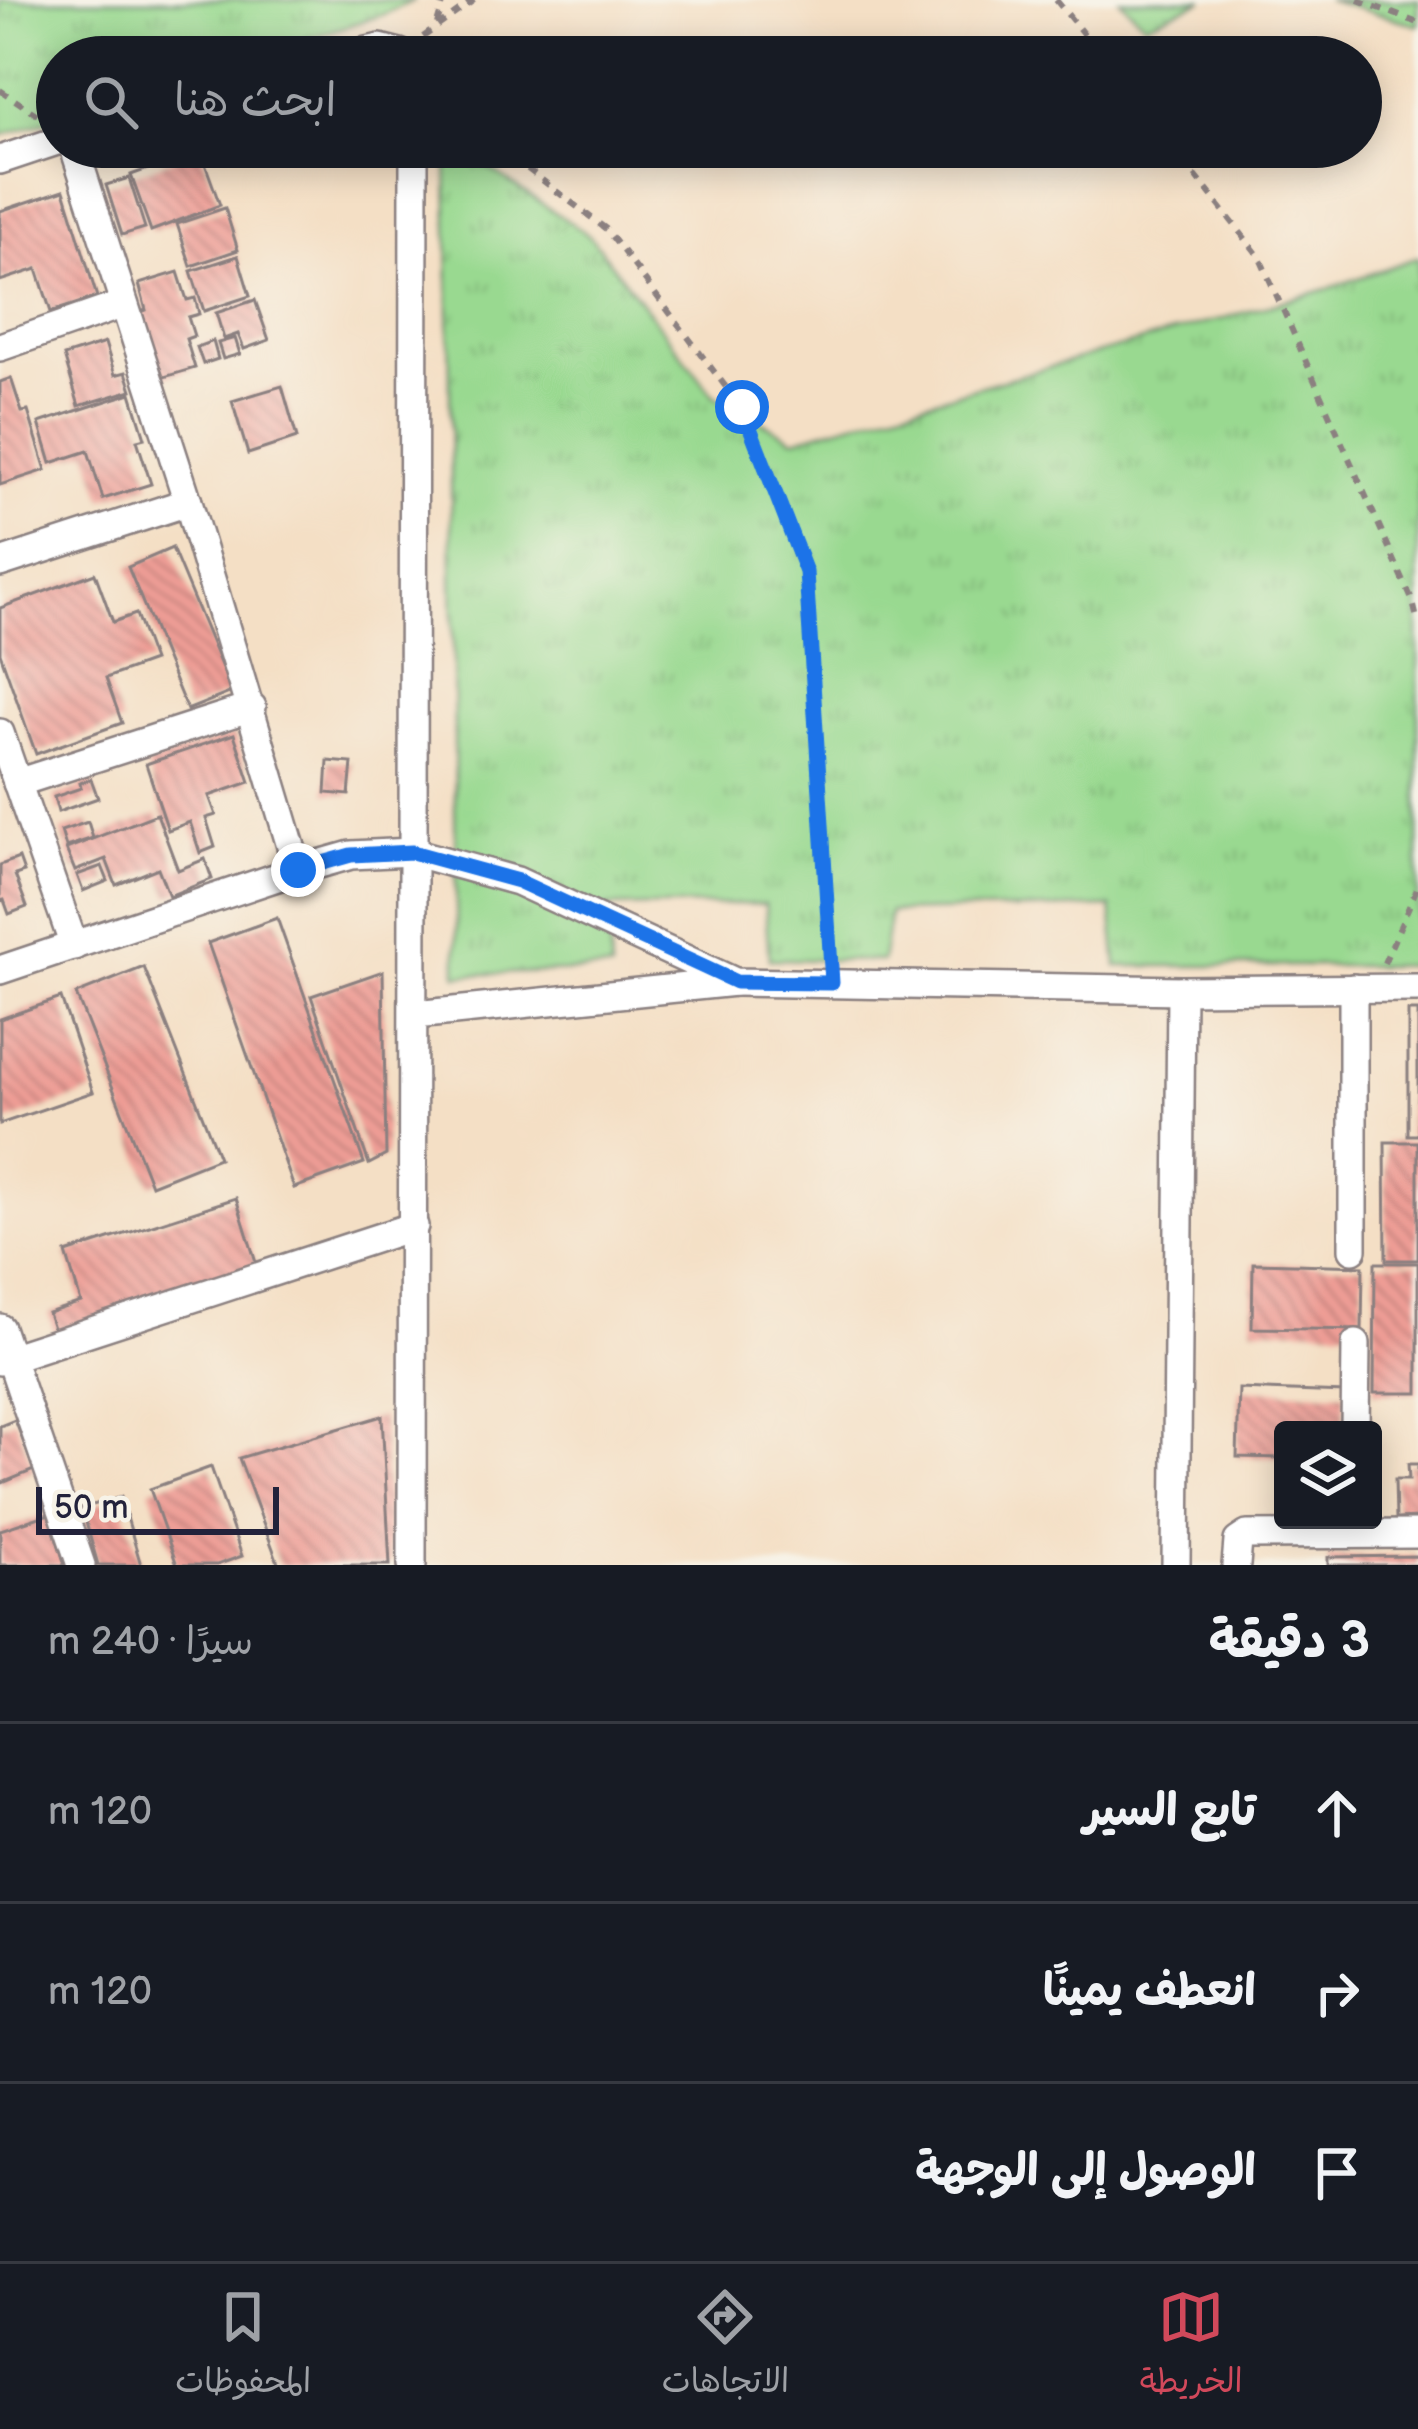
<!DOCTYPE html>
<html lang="ar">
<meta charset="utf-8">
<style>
:root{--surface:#171b24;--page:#242831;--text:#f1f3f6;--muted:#9ea1a6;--line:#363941;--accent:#d1495b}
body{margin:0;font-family:"Balsamiq Sans","Playpen Sans Arabic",sans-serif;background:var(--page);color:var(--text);direction:rtl}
.controls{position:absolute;right:36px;bottom:36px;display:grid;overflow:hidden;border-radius:12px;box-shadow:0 6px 30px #0003}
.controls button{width:108px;height:108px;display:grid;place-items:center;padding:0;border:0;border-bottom:3px solid var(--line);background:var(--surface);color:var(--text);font:60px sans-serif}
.scale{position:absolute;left:36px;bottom:30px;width:243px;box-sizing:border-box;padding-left:12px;border:6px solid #22223b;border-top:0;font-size:33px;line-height:42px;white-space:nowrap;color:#22223b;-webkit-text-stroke:9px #f7f3e8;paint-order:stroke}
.stop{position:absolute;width:36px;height:36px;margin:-27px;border:9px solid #1a73e8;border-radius:50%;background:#fff}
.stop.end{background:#1a73e8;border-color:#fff;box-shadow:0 3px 12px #0008}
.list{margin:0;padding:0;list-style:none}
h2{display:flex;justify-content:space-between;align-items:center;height:156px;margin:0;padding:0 48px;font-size:51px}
h2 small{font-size:39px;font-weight:400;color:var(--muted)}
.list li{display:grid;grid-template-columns:78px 1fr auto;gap:36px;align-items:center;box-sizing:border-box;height:180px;padding:0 48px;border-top:3px solid var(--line)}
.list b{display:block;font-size:45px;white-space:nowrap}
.list em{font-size:39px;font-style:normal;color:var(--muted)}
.icon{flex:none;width:66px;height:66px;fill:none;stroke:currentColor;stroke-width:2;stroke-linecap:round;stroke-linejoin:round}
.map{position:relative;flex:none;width:1418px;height:1565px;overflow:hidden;direction:ltr}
.search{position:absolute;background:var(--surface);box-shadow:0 6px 30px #0003;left:36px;right:36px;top:36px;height:132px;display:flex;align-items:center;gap:30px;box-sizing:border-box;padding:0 42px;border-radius:66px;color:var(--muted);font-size:45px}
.sheet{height:696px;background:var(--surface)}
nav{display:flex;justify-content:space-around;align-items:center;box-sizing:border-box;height:168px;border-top:3px solid var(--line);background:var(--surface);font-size:33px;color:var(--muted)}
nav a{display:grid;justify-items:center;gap:6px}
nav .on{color:var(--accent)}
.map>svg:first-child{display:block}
.grass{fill:url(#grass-tufts);stroke:#5e7e66;stroke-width:3}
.building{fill:url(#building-back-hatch)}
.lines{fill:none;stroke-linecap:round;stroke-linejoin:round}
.street-casing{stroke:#8b8080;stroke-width:32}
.path{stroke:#8b8080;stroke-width:6;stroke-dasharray:9 9;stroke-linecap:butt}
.street{stroke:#fff;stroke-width:27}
.route{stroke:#1a73e8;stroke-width:15}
</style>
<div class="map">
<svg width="1418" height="1565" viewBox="0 0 1418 1565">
<defs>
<pattern id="grass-tufts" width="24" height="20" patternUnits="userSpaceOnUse" patternTransform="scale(3)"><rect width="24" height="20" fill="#99d990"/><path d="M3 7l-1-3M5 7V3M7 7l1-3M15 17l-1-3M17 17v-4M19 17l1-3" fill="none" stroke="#84ba7d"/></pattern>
<pattern id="building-back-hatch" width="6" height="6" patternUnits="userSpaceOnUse" patternTransform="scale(3)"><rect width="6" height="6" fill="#ee9d95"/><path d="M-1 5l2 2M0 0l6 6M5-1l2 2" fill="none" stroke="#c0807b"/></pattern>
</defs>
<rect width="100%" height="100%" fill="#f7f3e8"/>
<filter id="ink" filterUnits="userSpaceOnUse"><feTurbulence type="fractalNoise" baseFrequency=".00833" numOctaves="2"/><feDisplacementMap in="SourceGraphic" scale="24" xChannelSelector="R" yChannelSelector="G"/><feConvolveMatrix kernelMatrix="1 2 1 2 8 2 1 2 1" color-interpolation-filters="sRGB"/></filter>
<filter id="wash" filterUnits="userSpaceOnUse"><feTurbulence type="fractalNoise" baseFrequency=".004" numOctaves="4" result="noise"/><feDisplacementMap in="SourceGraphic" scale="48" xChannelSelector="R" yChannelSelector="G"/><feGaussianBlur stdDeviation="2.7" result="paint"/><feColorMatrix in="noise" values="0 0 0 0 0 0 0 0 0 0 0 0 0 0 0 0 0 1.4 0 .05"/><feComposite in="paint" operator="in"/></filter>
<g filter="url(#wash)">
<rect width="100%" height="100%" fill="#f4dfc5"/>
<!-- grass -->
<g class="grass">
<path d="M0,0H415L382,15L249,57H57V118L0,136Z"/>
<path d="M1120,0H1204L1145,24Z"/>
<path d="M1327,0H1418V25Z"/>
<path d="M447,147H457L589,235L714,396L794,439L1327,289L1418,257V966H1117L1111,907L890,912L882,961L769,959L765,904L608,907L611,970L457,975Z"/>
</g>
<g id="blocks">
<!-- building -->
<g class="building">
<path d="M200,150L220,205L151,231L131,175Z"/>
<path d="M129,178L145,228L122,235L106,185Z"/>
<path d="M64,190L97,297L51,312L37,269L0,281V211Z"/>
<path d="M225,208L238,250L191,266L177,224Z"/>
<path d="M238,256L250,296L204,311L191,271Z"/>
<path d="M178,272L187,300L195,298L199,314L188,317L194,336L186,339L195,368L161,378L141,312L146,310L139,284Z"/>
<path d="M255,300L269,340L244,349L238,334L224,339L216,313Z"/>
<path d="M235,338L240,354L223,359L218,343Z"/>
<path d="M213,341L218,359L203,364L197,347Z"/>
<path d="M105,343L115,375L126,372L132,390L79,406L64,356Z"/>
<path d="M11,378L22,412L28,411L46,470L0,485V382Z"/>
<path d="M282,386L297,438L248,454L232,401Z"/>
<path d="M131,393L145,438L137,440L151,484L103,499L88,451L51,463L39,423Z"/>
<path d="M172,548L232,692L187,710L128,567Z"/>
<path d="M95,573L113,622L136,614L153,661L106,678L122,723L36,754L0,653V608Z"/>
<path d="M234,734L250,782L209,796L216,815L206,818L215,847L200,853L190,822L168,830L146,764Z"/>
<path d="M328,761L352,763L349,795L326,793Z"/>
<path d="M91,779L98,798L58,812L54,797L81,788L80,783Z"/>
<path d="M157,814L178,870L205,859L212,879L169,896L158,868L116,885L106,859L75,871L66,849Z"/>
<path d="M88,822L93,838L66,847L61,831Z"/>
<path d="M19,858L24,872L15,875L27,907L9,914L4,900L0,901V865Z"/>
<path d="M102,866L108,881L83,891L77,875Z"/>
<path d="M277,918L364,1163L294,1188L208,943Z"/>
<path d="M144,967L219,1158L151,1185L76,994Z"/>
<path d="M383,971L386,1155L369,1164L311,996Z"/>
<path d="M61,998L93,1092L0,1124V1019Z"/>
<rect x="1408" y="1011" width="10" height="124"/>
<path d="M1385,1142H1418V1260H1386Z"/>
<path d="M236,1198L257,1266L54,1331L48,1313L81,1302L66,1253Z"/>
<path d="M1253,1263L1363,1266L1362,1330L1252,1328Z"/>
<path d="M1375,1263H1418V1393H1374Z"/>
<path d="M1239,1389L1345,1393L1344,1430H1283V1458L1237,1457Z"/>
<path d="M382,1416L390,1565H279L239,1458Z"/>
<path d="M15,1420L34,1470L0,1484V1426Z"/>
<path d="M1408,1464H1418V1518L1396,1519L1395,1479H1409Z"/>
<path d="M211,1467L242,1556L217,1565H177L150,1489Z"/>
<path d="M121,1497L141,1565H98L82,1508Z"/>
<path d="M49,1514L65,1565H0V1530Z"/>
<path d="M1418,1556V1565H1328V1557Z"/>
</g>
</g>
</g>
<g filter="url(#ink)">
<use href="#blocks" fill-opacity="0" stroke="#8b8080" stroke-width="3"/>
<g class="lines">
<!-- street casing -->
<g class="street-casing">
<g id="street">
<path d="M341,57L380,48L400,53L402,57"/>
<path d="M74,147L188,502"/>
<path d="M0,160L57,141"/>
<path d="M0,347L124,304"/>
<path d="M0,563L188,502L298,870"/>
<path d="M0,733L74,946"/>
<path d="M17,783L252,707"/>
<path d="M0,970L298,870L351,855L412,852L517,881L735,982L1181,990L1418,988"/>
<path d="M1353,988V1249"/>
<path d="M415,1015L735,982"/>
<path d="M0,1328L81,1565"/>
<path d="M0,1361L414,1226"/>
<path d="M1355,1430L1356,1344"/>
<path d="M412,1565L414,147"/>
<path d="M1176,1565L1181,990"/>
<path d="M1236,1565L1238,1541L1247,1535L1418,1534"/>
</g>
</g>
<!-- path -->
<g class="path">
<path d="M1056,0L1102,57"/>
<path d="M1358,0L1418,23"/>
<path d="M437,24L444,0"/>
<path d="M423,37L474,0"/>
<path d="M0,90L39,116"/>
<path d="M499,147L606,229L741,407L806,572L830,956"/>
<path d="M1173,147L1259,256L1413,602L1418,623"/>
<path d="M1384,963L1418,886"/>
</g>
<!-- street -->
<use href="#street" class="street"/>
</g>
</g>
<g class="lines" filter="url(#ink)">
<!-- route -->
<path class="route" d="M298,870L351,855L412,852L518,881L736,982L832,983L806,572L742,407"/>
</g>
</svg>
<div class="controls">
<button><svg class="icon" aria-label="layers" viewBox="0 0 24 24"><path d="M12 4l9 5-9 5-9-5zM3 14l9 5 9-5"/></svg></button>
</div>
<div class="scale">50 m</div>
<div class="stop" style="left:742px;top:407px"></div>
<div class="stop end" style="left:298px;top:870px"></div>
<div class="search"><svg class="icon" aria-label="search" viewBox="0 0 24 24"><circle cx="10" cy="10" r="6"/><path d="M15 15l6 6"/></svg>ابحث هنا</div>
</div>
<section class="sheet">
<h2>3 دقيقة<small>سيرًا · 240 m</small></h2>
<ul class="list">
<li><svg class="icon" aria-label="ahead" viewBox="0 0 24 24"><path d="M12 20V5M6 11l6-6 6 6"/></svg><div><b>تابع السير</b></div><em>120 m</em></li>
<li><svg class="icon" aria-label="right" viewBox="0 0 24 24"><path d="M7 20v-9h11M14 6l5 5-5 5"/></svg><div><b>انعطف يمينًا</b></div><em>120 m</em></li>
<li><svg class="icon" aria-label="arrive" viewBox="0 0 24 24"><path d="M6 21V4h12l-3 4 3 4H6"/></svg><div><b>الوصول إلى الوجهة</b></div></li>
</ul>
</section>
<nav>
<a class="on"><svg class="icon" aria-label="map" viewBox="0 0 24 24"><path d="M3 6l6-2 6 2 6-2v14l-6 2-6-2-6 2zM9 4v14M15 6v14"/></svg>الخريطة</a>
<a><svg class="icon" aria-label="directions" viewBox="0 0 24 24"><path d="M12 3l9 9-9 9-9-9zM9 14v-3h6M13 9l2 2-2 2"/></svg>الاتجاهات</a>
<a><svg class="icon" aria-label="saved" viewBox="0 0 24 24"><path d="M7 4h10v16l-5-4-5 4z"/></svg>المحفوظات</a>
</nav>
